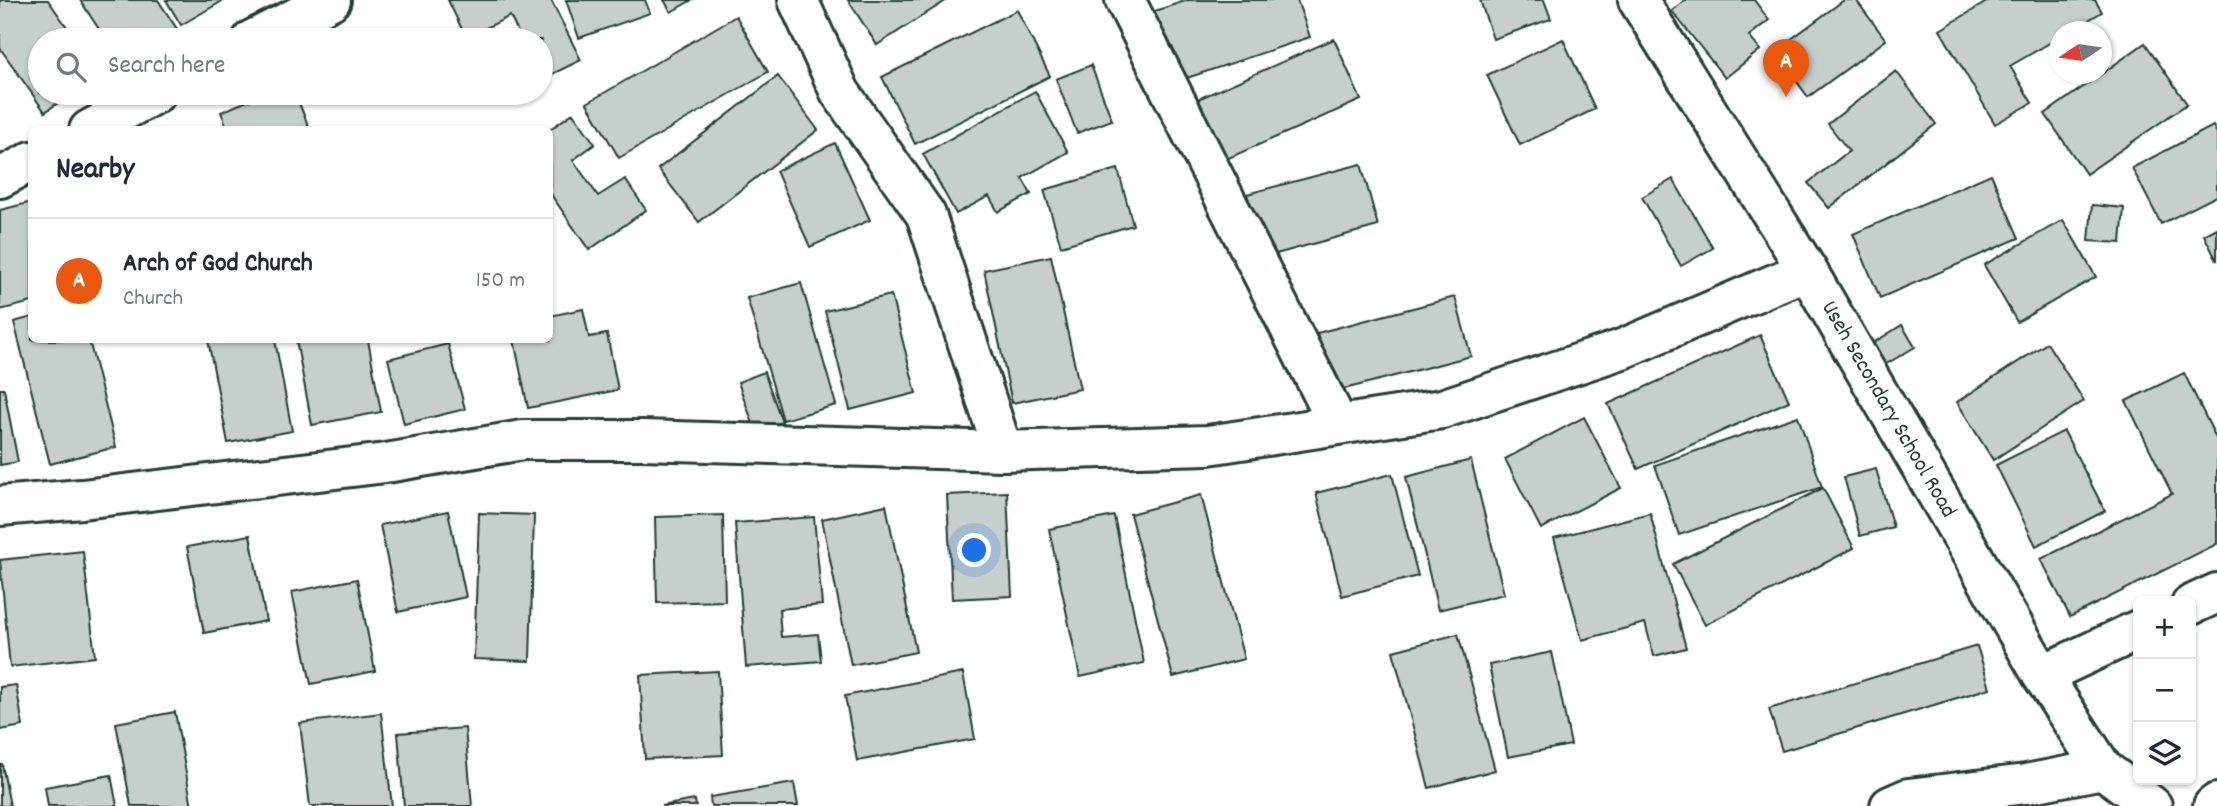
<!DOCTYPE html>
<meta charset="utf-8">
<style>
:root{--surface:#fff;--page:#f6f6f7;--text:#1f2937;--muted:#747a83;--line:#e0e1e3;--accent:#ea580c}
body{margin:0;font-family:Dekko,sans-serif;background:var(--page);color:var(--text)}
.controls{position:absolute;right:21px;bottom:21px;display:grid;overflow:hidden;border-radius:10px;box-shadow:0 2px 5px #0004}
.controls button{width:63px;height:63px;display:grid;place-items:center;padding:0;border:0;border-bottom:2px solid var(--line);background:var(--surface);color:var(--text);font:35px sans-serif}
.compass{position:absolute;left:2049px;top:21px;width:63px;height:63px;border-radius:50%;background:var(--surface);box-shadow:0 2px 5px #0004;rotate:257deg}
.you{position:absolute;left:975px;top:551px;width:24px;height:24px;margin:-18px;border:5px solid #fff;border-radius:50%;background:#1a73e8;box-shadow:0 0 0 10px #1a73e833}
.badge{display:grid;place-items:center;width:46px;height:46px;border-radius:50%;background:var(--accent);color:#fff;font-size:23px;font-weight:700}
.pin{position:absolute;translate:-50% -58px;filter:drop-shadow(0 2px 4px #0008)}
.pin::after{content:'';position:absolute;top:37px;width:24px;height:21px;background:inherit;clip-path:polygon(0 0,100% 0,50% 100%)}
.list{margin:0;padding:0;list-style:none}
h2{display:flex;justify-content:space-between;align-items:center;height:91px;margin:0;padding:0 28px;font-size:30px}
h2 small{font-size:23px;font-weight:400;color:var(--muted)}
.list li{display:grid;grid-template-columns:46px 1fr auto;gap:21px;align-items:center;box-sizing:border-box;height:126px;padding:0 28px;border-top:2px solid var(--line)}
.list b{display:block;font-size:26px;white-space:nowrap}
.list p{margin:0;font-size:23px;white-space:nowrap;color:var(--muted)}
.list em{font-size:23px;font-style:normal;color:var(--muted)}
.icon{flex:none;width:38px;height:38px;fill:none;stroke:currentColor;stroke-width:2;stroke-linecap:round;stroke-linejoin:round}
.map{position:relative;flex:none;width:2217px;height:806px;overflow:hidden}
.search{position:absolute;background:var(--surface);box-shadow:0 2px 5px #0004;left:28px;top:28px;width:525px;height:77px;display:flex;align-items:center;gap:18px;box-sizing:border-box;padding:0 24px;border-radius:38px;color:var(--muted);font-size:26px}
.panel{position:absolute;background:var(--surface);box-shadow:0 2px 5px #0004;left:28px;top:126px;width:525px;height:217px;border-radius:10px}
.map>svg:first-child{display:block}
.building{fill:#c7cfcc;stroke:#1f3d34;stroke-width:2}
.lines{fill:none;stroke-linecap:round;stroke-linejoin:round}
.minor-casing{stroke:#1f3d34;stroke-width:44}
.minor{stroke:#fff;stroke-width:38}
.labels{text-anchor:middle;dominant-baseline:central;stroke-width:7;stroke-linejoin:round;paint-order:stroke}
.street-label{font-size:23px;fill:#1f3d34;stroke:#fff}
</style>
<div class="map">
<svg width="2217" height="806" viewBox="0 0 2217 806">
<rect width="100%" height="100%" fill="#fff"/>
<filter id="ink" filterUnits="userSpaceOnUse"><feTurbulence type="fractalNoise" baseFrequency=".0143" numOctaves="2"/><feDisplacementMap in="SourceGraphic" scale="14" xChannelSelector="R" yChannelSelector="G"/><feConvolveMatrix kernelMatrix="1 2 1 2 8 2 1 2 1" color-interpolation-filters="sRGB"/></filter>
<g filter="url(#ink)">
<!-- building -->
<g class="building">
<path d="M0,0H48L76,40H40V93H72L45,112L0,48Z"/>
<path d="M80,0H158L181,35L173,40H106Z"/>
<path d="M166,0H224L181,25Z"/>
<path d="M448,0H551L581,60L542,79L541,40H522L510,16L466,38Z"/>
<path d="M566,0H645L650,13L579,38Z"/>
<path d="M664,0H692L671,12Z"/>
<path d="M848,0H947L877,45Z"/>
<path d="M1188,0H1297L1310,37L1175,82L1152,12Z"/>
<path d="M1480,0H1544L1551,19L1493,39Z"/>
<path d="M1685,0H1754L1769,20L1749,36L1760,50L1725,78L1672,11Z"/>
<path d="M1844,0H1856L1886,40L1808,97L1775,51Z"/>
<path d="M1990,0H2095L2102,12L2068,32H2060V37L2010,66L2032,103L1995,124L1940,30Z"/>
<path d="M1017,10L1050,76L915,144L882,77Z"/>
<path d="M736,16L768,72L619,158L587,103Z"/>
<path d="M1334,39L1361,100L1224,160L1198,99Z"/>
<path d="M1563,39L1595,109L1520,145L1487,75Z"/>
<path d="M2145,43L2187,104L2086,174L2045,114Z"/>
<path d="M1091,65L1112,120L1077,133L1056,79Z"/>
<path d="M1896,71L1936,124L1829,208L1808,183L1849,151L1828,124Z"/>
<path d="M778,76L818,130L699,222L658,169Z"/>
<path d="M1035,91L1068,152L1022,178L1031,194L998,212L989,196L956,214L923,154Z"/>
<path d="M266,93H295L310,130H228L221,112Z"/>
<path d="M573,113L595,144L573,160L598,196L625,179L646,210L589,250L550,193L549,130Z"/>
<path d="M2213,126L2217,133V196L2161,224L2132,168Z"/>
<path d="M835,143L870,220L810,247L776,171Z"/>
<path d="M1361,164L1378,226L1265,257L1247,194Z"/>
<path d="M1118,169L1133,225L1061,246L1044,190Z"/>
<path d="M1991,174L2019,238L1880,298L1853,234Z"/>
<path d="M1673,179L1713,248L1681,266L1642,197Z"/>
<path d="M32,202V302L0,310V210Z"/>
<path d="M2092,205L2124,208L2121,243L2089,241Z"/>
<path d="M2063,220L2096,277L2017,322L1984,265Z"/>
<path d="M2217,228V261L2204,235Z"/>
<path d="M1051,256L1080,389L1012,403L984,270Z"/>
<path d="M801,283L836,405L783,420L747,298Z"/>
<path d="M891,295L916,393L850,410L825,311Z"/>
<path d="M1455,297L1471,356L1333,392L1317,333Z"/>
<path d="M583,309L589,337L607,334L618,390L528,408L514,340H550V316Z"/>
<path d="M32,317V340H89L116,447L50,464L14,322Z"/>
<path d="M1902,325L1915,347L1883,366L1870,345Z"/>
<path d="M1760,335L1789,401L1638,469L1608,404Z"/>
<path d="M208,340H275L292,431L228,443Z"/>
<path d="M296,340H368L381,412L312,425Z"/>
<path d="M2047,343L2084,401L1993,460L1957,402Z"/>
<path d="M448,344L465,409L404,424L388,359Z"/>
<path d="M764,372L782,422L756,432L738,382Z"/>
<path d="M2184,373L2217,440V544L2070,617L2041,559L2172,494L2126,401Z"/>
<path d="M0,389H4L18,462L0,465Z"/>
<path d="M1798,416L1822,487L1679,535L1655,465Z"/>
<path d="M1584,417L1621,488L1541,529L1505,459Z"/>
<path d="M2064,431L2105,511L2036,546L1996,465Z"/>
<path d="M1471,460L1504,594L1438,610L1406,477Z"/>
<path d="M1876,469L1893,527L1860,536L1844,477Z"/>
<path d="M1392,474L1418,576L1342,596L1316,493Z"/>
<path d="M1823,488L1854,548L1705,625L1673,564Z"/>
<path d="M1007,492L1012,596L952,599L947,495Z"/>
<path d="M1201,495L1244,659L1173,677L1130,514Z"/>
<path d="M886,505L916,652L851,665L822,519Z"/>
<path d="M448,511L466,597L398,612L380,525Z"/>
<path d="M479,513L534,515L530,661L474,659Z"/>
<path d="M1650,513L1686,648L1654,656L1645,623L1582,640L1554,538Z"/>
<path d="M723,515L725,601L657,603L655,517Z"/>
<path d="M1114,516L1144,663L1080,677L1049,529Z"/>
<path d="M814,517L822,605L779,609L781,637L818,634L821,661L746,667L735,523Z"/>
<path d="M250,535L266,621L204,633L187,547Z"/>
<path d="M83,551L95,657L10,667L0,560Z"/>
<path d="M357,579L375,671L311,684L292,592Z"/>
<path d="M1458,634L1495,770L1429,788L1393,651Z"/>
<path d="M1977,646L1990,688L1782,751L1769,709Z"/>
<path d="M1552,652L1571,745L1508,757L1489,665Z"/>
<path d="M718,671L723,755L645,759L640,675Z"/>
<path d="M963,673L975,739L857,761L845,696Z"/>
<path d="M16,685L23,726L0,730V687Z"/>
<path d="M175,712L192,806H131L116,723Z"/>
<path d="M381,713L392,806H310L300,723Z"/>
<path d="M465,728L472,806H404L398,733Z"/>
<path d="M0,764H2L10,806H0Z"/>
<path d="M111,775L117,806H48L45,787Z"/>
<path d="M794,783L798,806H711L710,797Z"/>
<path d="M695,800L696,806H661Z"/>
</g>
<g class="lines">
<!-- minor casing -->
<g class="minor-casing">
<g id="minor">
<path d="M798,0L840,92L926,215L1003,451"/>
<path d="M1125,0L1338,424"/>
<path id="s1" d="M1638,0L1807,270L2042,675L2103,769L2152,806"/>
<path d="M252,40L331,0"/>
<path d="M89,130L156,93"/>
<path d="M0,178L32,161"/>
<path d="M0,506L82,499L386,463L523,440H642L1003,451L1208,445L1442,409L1622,349L1807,270"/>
<path d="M2191,605L2217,593"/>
<path d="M2042,675L2138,630"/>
<path d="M1890,806L1908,798L2026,784L2103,769"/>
<path d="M2213,806L2217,803"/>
</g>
</g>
<!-- minor -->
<use href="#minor" class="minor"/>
</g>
</g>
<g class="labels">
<!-- street labels -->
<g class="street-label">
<text stroke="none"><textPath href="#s1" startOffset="480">Useh Secondary School Road</textPath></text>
</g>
</g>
</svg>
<div class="controls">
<button>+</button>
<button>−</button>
<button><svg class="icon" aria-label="layers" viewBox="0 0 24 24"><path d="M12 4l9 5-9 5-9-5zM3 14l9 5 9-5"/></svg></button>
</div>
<svg class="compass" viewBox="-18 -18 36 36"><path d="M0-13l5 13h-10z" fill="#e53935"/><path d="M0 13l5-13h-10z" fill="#747a83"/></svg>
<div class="you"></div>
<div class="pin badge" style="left:1786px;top:97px">A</div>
<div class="search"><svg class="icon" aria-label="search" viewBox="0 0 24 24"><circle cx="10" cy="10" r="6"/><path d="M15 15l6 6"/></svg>Search here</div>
<section class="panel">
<h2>Nearby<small></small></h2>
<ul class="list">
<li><span class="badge">A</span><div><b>Arch of God Church</b><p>Church</p></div><em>150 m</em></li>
</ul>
</section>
</div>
